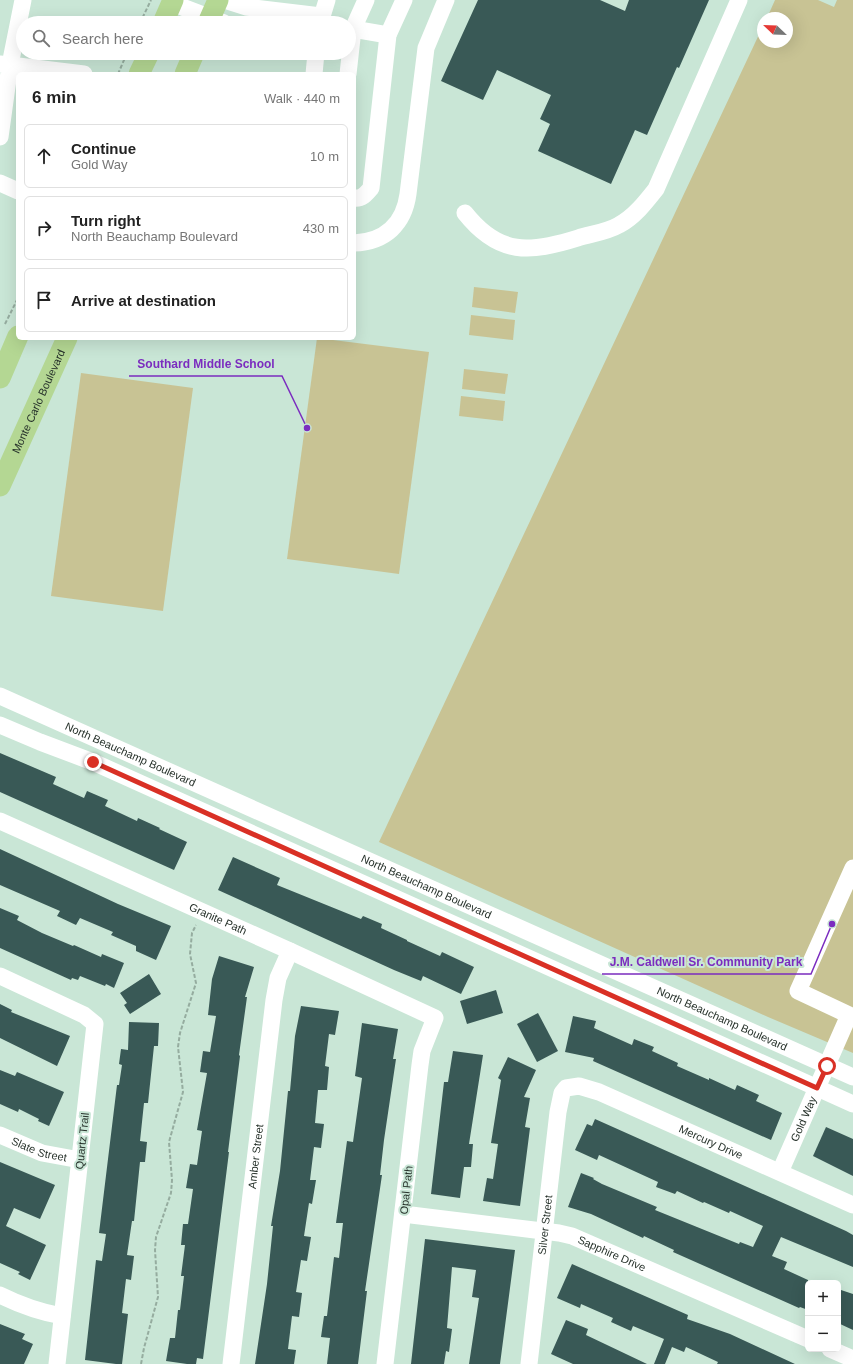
<!DOCTYPE html>
<meta charset="utf-8">
<style>
:root{--surface:#fff;--page:#f6f6f6;--text:#222;--muted:#767676;--line:#e0e0e0}
body{margin:0;font-family:Helvetica,sans-serif;background:var(--page);color:var(--text)}
.controls{position:absolute;right:12px;bottom:12px;display:grid;overflow:hidden;border-radius:6px;box-shadow:0 4px 16px #0002}
.controls button{width:36px;height:36px;display:grid;place-items:center;padding:0;border:0;border-bottom:1px solid var(--line);background:var(--surface);color:var(--text);font:20px sans-serif}
.compass{position:absolute;left:757px;top:12px;width:36px;height:36px;border-radius:50%;background:var(--surface);box-shadow:0 4px 16px #0002;rotate:293deg}
.stop{position:absolute;width:12px;height:12px;margin:-9px;border:3px solid #d93025;border-radius:50%;background:#fff}
.stop.end{background:#d93025;border-color:#fff;box-shadow:0 1px 4px #0008}
.list{margin:0;padding:0;list-style:none}
h2{display:flex;justify-content:space-between;align-items:center;height:52px;margin:0;padding:0 16px;font-size:17px}
h2 small{font-size:13px;font-weight:400;color:var(--muted)}
.list li{display:grid;grid-template-columns:26px 1fr auto;gap:12px;align-items:center;box-sizing:border-box;height:64px;margin:0 8px 8px;padding:0 8px;border:1px solid var(--line);border-radius:6px}
.list b{display:block;font-size:15px;white-space:nowrap}
.list p{margin:0;font-size:13px;white-space:nowrap;color:var(--muted)}
.list em{font-size:13px;font-style:normal;color:var(--muted)}
.icon{flex:none;width:22px;height:22px;fill:none;stroke:currentColor;stroke-width:2;stroke-linecap:round;stroke-linejoin:round}
.map{position:relative;flex:none;width:853px;height:1364px;overflow:hidden}
.search{position:absolute;background:var(--surface);box-shadow:0 4px 16px #0002;left:16px;top:16px;width:340px;height:44px;display:flex;align-items:center;gap:10px;box-sizing:border-box;padding:0 14px;border-radius:22px;color:var(--muted);font-size:15px}
.panel{position:absolute;background:var(--surface);box-shadow:0 4px 16px #0002;left:16px;top:72px;width:340px;height:268px;border-radius:6px}
.map>svg:first-child{display:block}
.green{fill:#c8c394}
.building{fill:#395956}
.lines{fill:none;stroke-linecap:round;stroke-linejoin:round}
.path{stroke:#95ac9f;stroke-width:2;stroke-dasharray:4 2;stroke-linecap:butt}
.minor{stroke:#fff;stroke-width:17}
.major{stroke:#b4d793;stroke-width:21}
.route{stroke:#d93025;stroke-width:5}
.labels{text-anchor:middle;dominant-baseline:central;stroke-width:4;stroke-linejoin:round;paint-order:stroke}
.street-label{font-size:11px;fill:#26312a;stroke:#c9e6d6}
.leader{fill:none;stroke:#7b2cbf;stroke-width:1.5}
.callout-dot{fill:#7b2cbf;stroke:#c9e6d6;stroke-width:1.5}
.callout-label{font-size:12px;text-anchor:middle;font-weight:bold;fill:#7b2cbf;stroke:#c9e6d6;stroke-width:4;stroke-linejoin:round;paint-order:stroke}
</style>
<div class="map">
<svg width="853" height="1364" viewBox="0 0 853 1364">
<rect width="100%" height="100%" fill="#c9e6d6"/>
<!-- green -->
<g class="green">
<path d="M775,0H818L834,7L837,0H853V1053L768,1017L379,842L763,26V42H787V18H767Z"/>
<path d="M474,287L518,292L515,313L472,307Z"/>
<path d="M471,315L515,320L513,340L469,335Z"/>
<path d="M317,338L429,352L399,574L287,559Z"/>
<path d="M464,369L508,374L505,394L462,389Z"/>
<path d="M81,373L193,388L163,611L51,596Z"/>
<path d="M461,396L505,401L503,421L459,416Z"/>
</g>
<!-- building -->
<g class="building">
<path d="M478,0H600L625,11L629,0H709L679,68L677,67L647,135L635,130L611,184L538,151L550,124L540,119L551,95L497,70L483,100L441,81Z"/>
<path d="M0,753L56,777L53,784L84,798L87,791L108,800L105,806L137,821L138,818L160,828L159,829L187,842L174,870L0,792Z"/>
<path d="M0,849L118,904L171,926L156,960L136,951V946L111,935L113,932L80,918L76,925L57,916L60,911L0,885Z"/>
<path d="M233,857L280,878L277,885L361,919L363,916L382,924L381,928L407,940V941L440,956L442,952L474,967L461,994L423,976L421,981L394,970L218,890Z"/>
<path d="M0,908L19,916L17,920L42,933L73,946L74,945L101,957L102,954L124,963L114,988L106,984L105,986L80,976L78,980L72,978L71,980L0,948Z"/>
<path d="M219,956L254,967L245,997H247L239,1055L240,1056L228,1152H229L203,1359L197,1358L196,1364H187L166,1361L170,1338H175L178,1310H180L184,1276H181L185,1245H181L183,1224H188L193,1189L186,1188L190,1164L197,1165L202,1131L197,1130L207,1073L200,1072L203,1051L210,1052L216,1016L208,1015L212,979Z"/>
<path d="M149,974L161,994L130,1014L124,1005L127,1003L120,993Z"/>
<path d="M496,990L503,1013L467,1024L460,1001Z"/>
<path d="M0,1004L12,1010L11,1012L70,1036L57,1066L0,1038Z"/>
<path d="M301,1006L339,1011L335,1035L329,1034L325,1066L329,1067L327,1090H318L315,1123L324,1124L321,1148L314,1147L310,1180H316L312,1204L309,1203L304,1236L311,1237L307,1261L301,1260L296,1292L302,1293L299,1317L292,1316L288,1349L296,1350L294,1364H255L267,1284L273,1226H271L280,1171L288,1091H290L295,1036Z"/>
<path d="M538,1013L558,1051L537,1062L517,1024Z"/>
<path d="M573,1016L596,1021L594,1028L632,1045L634,1039L654,1047L652,1051L678,1063L677,1066L709,1080V1078L735,1090L737,1085L759,1095L756,1101L782,1113L771,1140L593,1061L594,1058L565,1052Z"/>
<path d="M129,1022L159,1023L158,1046H154L148,1103H144L140,1141L147,1142L145,1162H140L134,1221H132L127,1255L134,1256L131,1280L126,1279L122,1313L128,1314L122,1364H116L85,1360L96,1260L102,1261L106,1234L99,1233L117,1085H119L122,1065L119,1064L121,1049L128,1050Z"/>
<path d="M362,1023L398,1029L393,1059H396L384,1140L380,1175H382L365,1291H367L358,1364H327L330,1338L321,1337L324,1316H327L334,1257L339,1258L343,1223H336L347,1141L353,1142L362,1078L355,1076Z"/>
<path d="M453,1051L483,1055L469,1144H473L471,1167H464L460,1198L431,1194L444,1082H448Z"/>
<path d="M508,1057L536,1070L524,1097L530,1098L525,1127L530,1128L520,1206L483,1201L487,1178L493,1179L498,1144L491,1143L501,1080L498,1078Z"/>
<path d="M0,1070L15,1076L17,1072L64,1092L49,1126L38,1121L39,1119L19,1109L18,1112L0,1104Z"/>
<path d="M595,1119L846,1231L853,1235V1267L781,1237L772,1256L787,1262L784,1269L808,1280V1310L800,1307L799,1308L673,1252L674,1250L644,1236L643,1238L591,1214L568,1207L581,1173L594,1178L593,1179L602,1184L657,1207L655,1210L739,1244L740,1242L753,1247L763,1226L730,1211L729,1213L704,1202L703,1203L677,1191L675,1194L656,1187L658,1182L599,1155L597,1160L575,1150L587,1124L592,1126Z"/>
<path d="M826,1127L853,1139V1176L813,1156Z"/>
<path d="M0,1162L55,1185L40,1219L14,1208L6,1226L46,1245L30,1280L18,1274L20,1272L0,1263Z"/>
<path d="M425,1239L515,1250L500,1364H469L479,1298L472,1297L476,1270L452,1267L447,1328L452,1329L449,1352L446,1351L444,1364H411Z"/>
<path d="M572,1264L688,1315L687,1319L730,1334L795,1364H717L718,1362L686,1347L684,1352L672,1347L665,1364H654L664,1339L633,1326L631,1331L611,1322L613,1318L581,1304L580,1308L557,1298Z"/>
<path d="M838,1289L853,1294V1330L838,1323Z"/>
<path d="M566,1320L588,1329L586,1335L647,1364H573L551,1354Z"/>
<path d="M0,1324L25,1334L22,1339L33,1344L24,1364H0Z"/>
</g>
<g class="lines">
<!-- path -->
<g class="path">
<path d="M140,23L151,0"/>
<path d="M118,74L127,53"/>
<path d="M5,324L18,298"/>
<path d="M141,1364L144,1348L158,1297L155,1250L156,1237L171,1193L172,1180L169,1142L183,1092L178,1047L180,1033L196,983L190,954L192,933L196,925"/>
</g>
<!-- minor -->
<g class="minor">
<path d="M23,0L10,65L84,74"/>
<path d="M224,0L246,7L321,16"/>
<path d="M172,3L224,23"/>
<path d="M320,23L327,0"/>
<path d="M353,29L388,35"/>
<path d="M0,64L10,65L0,137"/>
<path d="M314,74L316,53"/>
<path d="M348,74L353,29L366,0"/>
<path d="M0,183L18,191"/>
<path d="M354,198C362,199 366,194 371,188L388,35L404,0"/>
<path d="M465,213C499,256 530,253 578,238C591,234 607,232 619,225C634,217 645,203 656,189L739,0"/>
<path d="M354,243C385,242 404,224 408,194L426,48L446,0"/>
<path id="s1" d="M0,696L853,1077"/>
<path d="M0,725L40,742L93,762L853,1104"/>
<path id="s2" d="M0,821L290,951L435,1018L422,1051L420,1065L385,1364"/>
<path d="M0,976L84,1015L95,1024L57,1364"/>
<path id="s3" d="M0,1135L42,1153L80,1160"/>
<path id="s4" d="M780,1172L849,1015L798,991L853,868"/>
<path id="s5" d="M403,1214L559,1233L572,1236L808,1339"/>
<path d="M0,1295C20,1305 40,1312 62,1316"/>
<path d="M830,1349L853,1359"/>
<path id="s6" d="M231,1364L274,1000L278,978L290,951"/>
<path id="s7" d="M529,1364L558,1112L562,1093L566,1088L579,1086L599,1092L853,1205"/>
</g>
<!-- major -->
<g class="major">
<path d="M163,23L173,0"/>
<path d="M208,23L218,0"/>
<path d="M139,74L149,53"/>
<path d="M185,74L194,53"/>
<path d="M0,378L18,336"/>
<path id="s8" d="M0,486L67,338"/>
</g>
</g>
<g class="lines">
<!-- route -->
<path class="route" d="M93,762L817,1088L827,1066"/>
</g>
<g class="labels">
<!-- street labels -->
<g class="street-label">
<text stroke="none"><textPath href="#s8" startOffset="93">Monte Carlo Boulevard</textPath></text>
<text stroke="none"><textPath href="#s1" startOffset="143">North Beauchamp Boulevard</textPath></text>
<text stroke="none"><textPath href="#s1" startOffset="467">North Beauchamp Boulevard</textPath></text>
<text stroke="none"><textPath href="#s2" startOffset="239">Granite Path</textPath></text>
<text stroke="none"><textPath href="#s1" startOffset="791">North Beauchamp Boulevard</textPath></text>
<text stroke="none"><textPath href="#s4" startOffset="58">Gold Way</textPath></text>
<text transform="translate(82 1141) rotate(-84)">Quartz Trail</text>
<text stroke="none"><textPath href="#s7" startOffset="436">Mercury Drive</textPath></text>
<text stroke="none"><textPath href="#s3" startOffset="42">Slate Street</textPath></text>
<text stroke="none"><textPath href="#s6" startOffset="209">Amber Street</textPath></text>
<text transform="translate(406 1190) rotate(-84)">Opal Path</text>
<text stroke="none"><textPath href="#s7" startOffset="140">Silver Street</textPath></text>
<text stroke="none"><textPath href="#s5" startOffset="214">Sapphire Drive</textPath></text>
</g>
</g>
<!-- callouts -->
<path class="leader" d="M307 428L282 376H129M832 924L811 974H602"/>
<g class="callout-dot">
<circle cx="307" cy="428" r="4"/>
<circle cx="832" cy="924" r="4"/>
</g>
<g class="callout-label">
<text x="206" y="368">Southard Middle School</text>
<text x="706" y="966">J.M. Caldwell Sr. Community Park</text>
</g>
</svg>
<div class="controls">
<button>+</button>
<button>−</button>
</div>
<svg class="compass" viewBox="-18 -18 36 36"><path d="M0-13l5 13h-10z" fill="#e53935"/><path d="M0 13l5-13h-10z" fill="#767676"/></svg>
<div class="stop" style="left:827px;top:1066px"></div>
<div class="stop end" style="left:93px;top:762px"></div>
<div class="search"><svg class="icon" aria-label="search" viewBox="0 0 24 24"><circle cx="10" cy="10" r="6"/><path d="M15 15l6 6"/></svg>Search here</div>
<section class="panel">
<h2>6 min<small>Walk · 440 m</small></h2>
<ul class="list">
<li><svg class="icon" aria-label="ahead" viewBox="0 0 24 24"><path d="M12 20V5M6 11l6-6 6 6"/></svg><div><b>Continue</b><p>Gold Way</p></div><em>10 m</em></li>
<li><svg class="icon" aria-label="right" viewBox="0 0 24 24"><path d="M7 20v-9h11M14 6l5 5-5 5"/></svg><div><b>Turn right</b><p>North Beauchamp Boulevard</p></div><em>430 m</em></li>
<li><svg class="icon" aria-label="arrive" viewBox="0 0 24 24"><path d="M6 21V4h12l-3 4 3 4H6"/></svg><div><b>Arrive at destination</b></div></li>
</ul>
</section>
</div>
